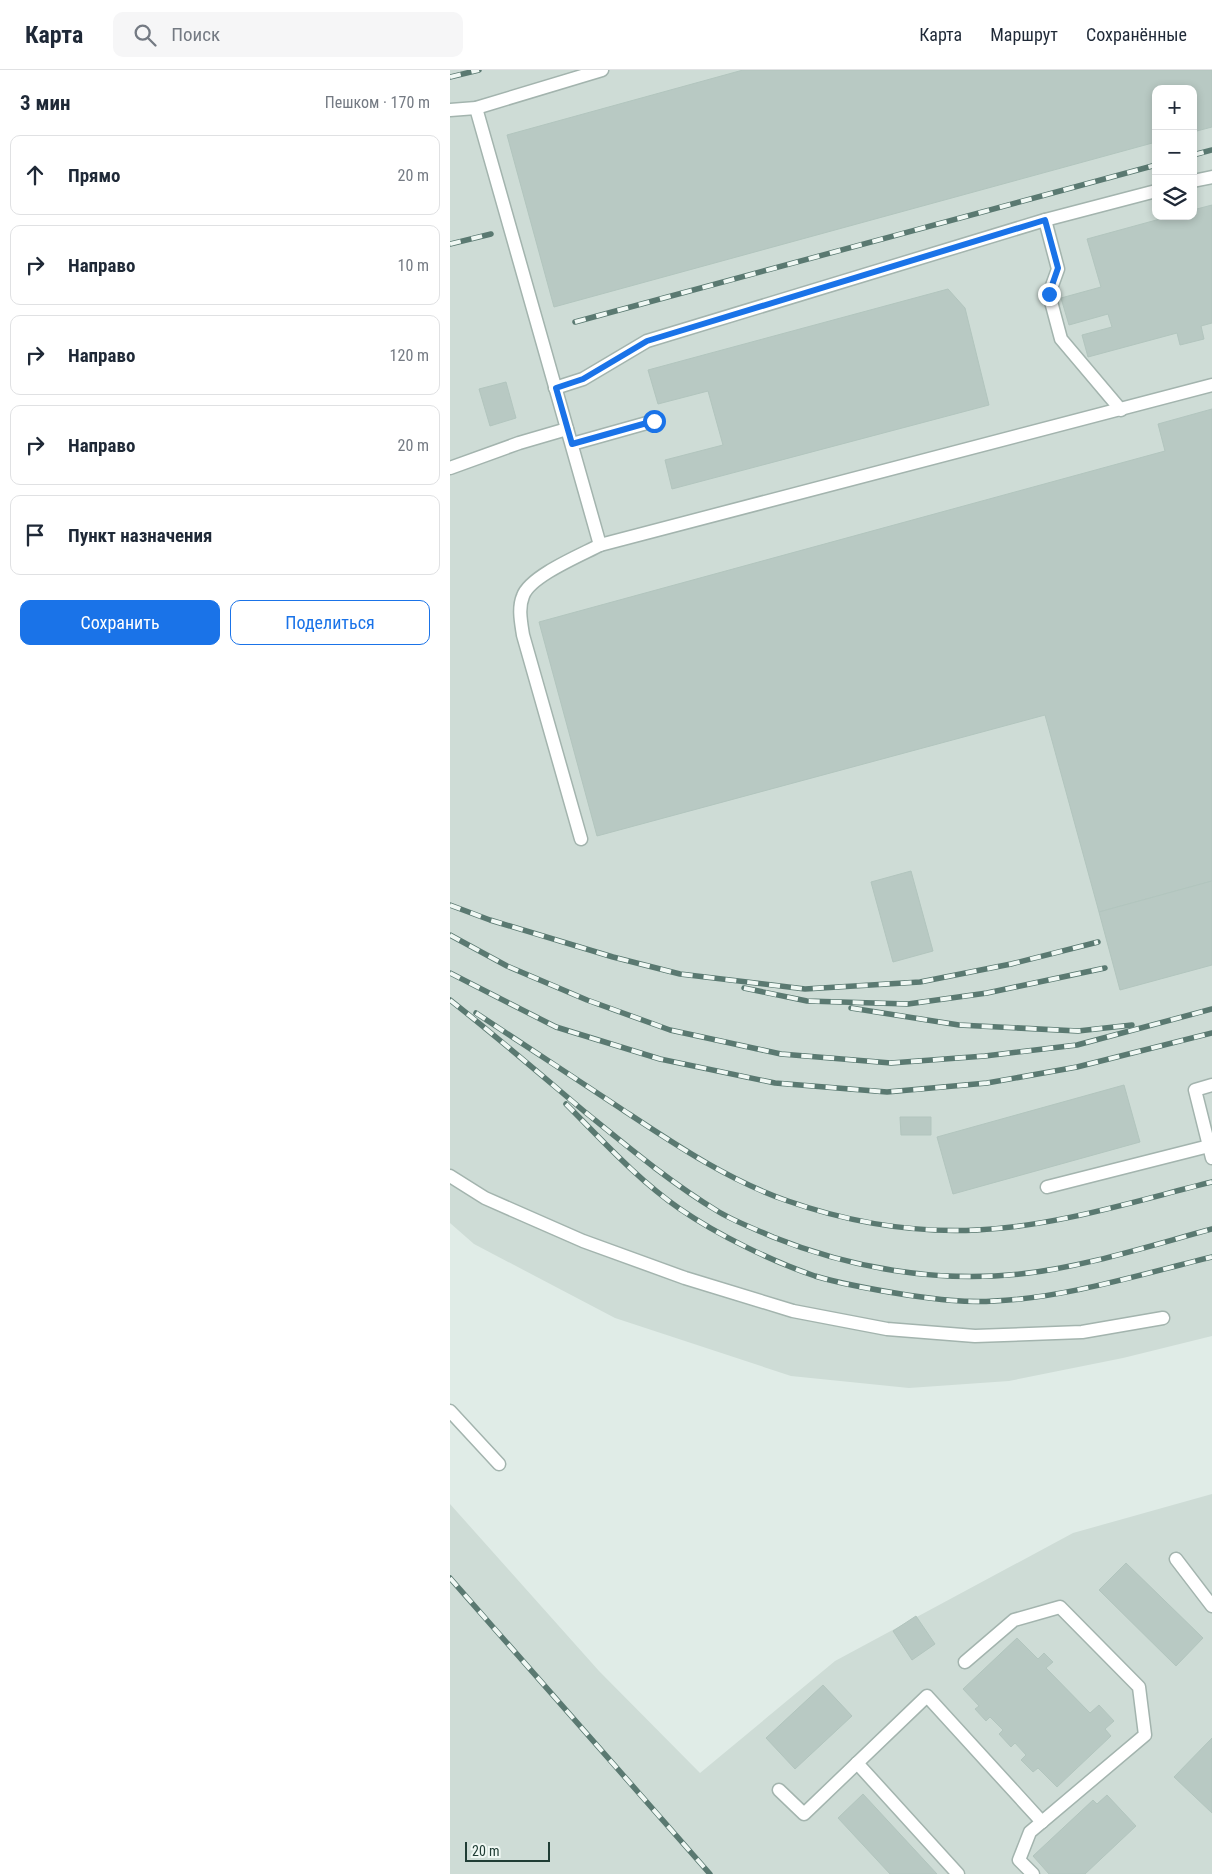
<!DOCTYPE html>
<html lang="ru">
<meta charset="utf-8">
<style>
:root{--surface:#fff;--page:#f6f6f7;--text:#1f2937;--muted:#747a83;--line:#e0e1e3;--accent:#1a73e8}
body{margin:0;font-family:"Roboto Condensed",sans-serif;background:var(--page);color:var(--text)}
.controls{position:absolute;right:15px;top:15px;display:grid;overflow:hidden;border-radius:10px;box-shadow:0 2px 8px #0003}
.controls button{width:45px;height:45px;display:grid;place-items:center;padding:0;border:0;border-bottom:1px solid var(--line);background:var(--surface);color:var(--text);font:25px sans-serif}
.scale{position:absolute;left:15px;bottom:12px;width:85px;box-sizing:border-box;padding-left:5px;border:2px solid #203d35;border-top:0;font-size:14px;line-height:18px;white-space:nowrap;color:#203d35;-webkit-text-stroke:4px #f0f8f4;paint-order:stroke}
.stop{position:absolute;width:15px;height:15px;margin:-11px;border:4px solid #1a73e8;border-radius:50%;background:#fff}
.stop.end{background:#1a73e8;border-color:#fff;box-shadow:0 1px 5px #0008}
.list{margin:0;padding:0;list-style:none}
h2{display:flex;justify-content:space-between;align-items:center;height:65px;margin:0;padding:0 20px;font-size:21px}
h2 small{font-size:16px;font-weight:400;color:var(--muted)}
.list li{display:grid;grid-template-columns:32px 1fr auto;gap:15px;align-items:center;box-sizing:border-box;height:80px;margin:0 10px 10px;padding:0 10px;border:1px solid var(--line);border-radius:10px}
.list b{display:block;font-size:19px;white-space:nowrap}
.list em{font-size:16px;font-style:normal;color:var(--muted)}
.actions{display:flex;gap:10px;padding:15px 20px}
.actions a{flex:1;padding:11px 0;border:1px solid var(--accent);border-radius:10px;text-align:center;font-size:18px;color:var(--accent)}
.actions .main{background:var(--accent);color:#fff}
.icon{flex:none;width:28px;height:28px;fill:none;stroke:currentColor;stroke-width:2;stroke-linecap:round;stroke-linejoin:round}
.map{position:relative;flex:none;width:762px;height:1804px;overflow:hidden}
header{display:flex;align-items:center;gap:30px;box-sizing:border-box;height:70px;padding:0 25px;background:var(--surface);border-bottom:1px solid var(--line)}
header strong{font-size:24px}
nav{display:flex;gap:28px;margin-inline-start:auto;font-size:18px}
.search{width:350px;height:45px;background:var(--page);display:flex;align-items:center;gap:12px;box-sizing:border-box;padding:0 18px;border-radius:10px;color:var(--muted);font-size:19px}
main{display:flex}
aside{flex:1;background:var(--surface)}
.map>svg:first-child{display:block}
.built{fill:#cedcd6;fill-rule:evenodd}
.building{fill:#b8c9c3;stroke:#b2c5be}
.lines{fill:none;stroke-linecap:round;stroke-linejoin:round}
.lane-casing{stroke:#a3b4ae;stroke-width:15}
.lane{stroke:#fff;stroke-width:12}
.rail-casing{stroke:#5a7971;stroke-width:5.5}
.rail{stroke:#f0f8f4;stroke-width:4;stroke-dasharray:11;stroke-linecap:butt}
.route{stroke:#1a73e8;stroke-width:6}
</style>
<header>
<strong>Карта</strong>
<div class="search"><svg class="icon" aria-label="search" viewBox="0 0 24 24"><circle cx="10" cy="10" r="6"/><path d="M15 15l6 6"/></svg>Поиск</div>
<nav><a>Карта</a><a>Маршрут</a><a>Сохранённые</a></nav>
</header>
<main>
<aside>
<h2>3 мин<small>Пешком · 170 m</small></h2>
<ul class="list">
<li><svg class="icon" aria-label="ahead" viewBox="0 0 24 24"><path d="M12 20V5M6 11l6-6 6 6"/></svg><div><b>Прямо</b></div><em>20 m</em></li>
<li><svg class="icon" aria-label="right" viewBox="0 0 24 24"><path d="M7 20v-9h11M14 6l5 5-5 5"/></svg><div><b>Направо</b></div><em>10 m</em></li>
<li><svg class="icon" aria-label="right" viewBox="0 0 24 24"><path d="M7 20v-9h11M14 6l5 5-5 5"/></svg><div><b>Направо</b></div><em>120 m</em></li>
<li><svg class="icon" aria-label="right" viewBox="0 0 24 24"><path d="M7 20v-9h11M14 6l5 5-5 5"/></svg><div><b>Направо</b></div><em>20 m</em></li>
<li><svg class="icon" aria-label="arrive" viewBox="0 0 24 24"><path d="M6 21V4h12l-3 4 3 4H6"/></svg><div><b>Пункт назначения</b></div></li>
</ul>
<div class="actions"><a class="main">Сохранить</a><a>Поделиться</a></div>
</aside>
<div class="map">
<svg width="762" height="1804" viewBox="0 0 762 1804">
<rect width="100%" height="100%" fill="#e0ece7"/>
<!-- built -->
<g class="built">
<path d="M0,0H762V1266L673,1288L559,1311L459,1318L341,1306L165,1248L24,1174L0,1153ZM706,19H743V146H706Z"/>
<path d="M762,1424V1804H0V1434L149,1601L250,1703L385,1591L623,1463Z"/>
</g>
<!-- building -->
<g class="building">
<path d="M293,0H762V57L743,62V19H706V72L104,237L57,65Z"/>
<path d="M762,135V253L751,256L754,269L730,275L727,263L638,287L632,265L662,257L658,244L619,255L611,228L651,217L637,169L721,146H743V140Z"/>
<path d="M498,219L515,238L539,335L222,419L215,390L273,375L258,321L208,334L198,300Z"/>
<path d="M56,312L66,348L40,356L29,319Z"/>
<path d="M762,339V811L649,842L595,645L147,766L89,552L715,381L708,354Z"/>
<path d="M461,801L483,881L443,892L421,812Z"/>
<path d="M762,811V895L670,920L649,842Z"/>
<path d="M674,1015L690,1072L503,1124L487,1067Z"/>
<path d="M450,1047H481V1065H451Z"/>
<path d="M676,1493L753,1568L726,1596L649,1520Z"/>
<path d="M466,1546L485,1574L462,1590L443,1561Z"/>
<path d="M567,1568L588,1589L594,1583L603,1592L596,1598L640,1643L649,1635L664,1651L655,1659L661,1666L607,1717L588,1698L583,1702L571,1690L576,1685L565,1673L561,1677L549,1664L553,1660L540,1647L536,1651L525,1639L529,1636L513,1619Z"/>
<path d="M373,1615L402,1646L345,1699L316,1668Z"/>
<path d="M762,1668V1743L724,1707Z"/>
<path d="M413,1724L487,1804H440L388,1748Z"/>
<path d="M657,1725L686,1756L635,1804H599L583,1786L643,1730L647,1734Z"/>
</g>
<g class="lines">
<!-- lane casing -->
<g class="lane-casing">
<g id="lane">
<path d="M26,38L150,475L762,315"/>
<path d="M0,40L26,38L152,0"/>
<path d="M743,111L762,107"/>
<path d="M595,150L608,199L599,224L611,269L671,340"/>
<path d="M105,318L133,309L197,271L595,150L706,121"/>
<path d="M122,374L204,351"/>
<path d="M0,398L69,373L117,359"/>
<path d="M131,769L73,565C71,552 68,538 73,526C80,506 131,485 150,475"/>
<path d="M762,1015L745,1020L762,1088"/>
<path d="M0,1106L35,1128L133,1171L235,1208L343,1241L437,1259L525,1266L632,1262L713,1248"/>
<path d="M597,1117L759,1076"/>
<path d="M0,1341L49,1394"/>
<path d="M726,1489L762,1536"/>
<path d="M515,1592L564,1550L610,1537L689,1617L695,1665L580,1762L569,1790L583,1804"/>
<path d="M407,1693L508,1804"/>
<path d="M329,1720L354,1744L477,1626L592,1752"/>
</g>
</g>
<!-- lane -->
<use href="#lane" class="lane"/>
<!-- rail casing -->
<g class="rail-casing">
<g id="rail">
<path d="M0,7L29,0"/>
<path d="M743,85L762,80"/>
<path d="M0,174L41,164"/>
<path d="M125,252L706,95"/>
<path d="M0,835L40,850L163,887L230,904L355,919L470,912L561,894L648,872"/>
<path d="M0,865L57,896L137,930L220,960L331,984L441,993L535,986L627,975L762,939"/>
<path d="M0,903L106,957L210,989L325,1013L437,1022L537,1013L627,997L762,963"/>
<path d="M294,918L357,931L458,934L537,923L655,898"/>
<path d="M0,930C46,966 90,1004 135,1042C178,1077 221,1113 269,1142C286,1152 305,1159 323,1167C400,1198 487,1213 570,1204C635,1197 699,1176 762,1159"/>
<path d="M401,938L509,955L628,961L682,955"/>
<path d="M26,943C74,975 122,1006 170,1038C223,1073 277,1110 338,1131C398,1152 463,1163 527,1160C607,1156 685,1131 762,1112"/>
<path d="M116,1034C152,1070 187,1109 230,1139C268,1165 321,1191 365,1206C395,1215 426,1220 457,1225C485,1229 515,1233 544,1231C615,1228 692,1204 762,1187"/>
<path d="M0,1508L260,1804"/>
</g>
</g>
<!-- rail -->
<use href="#rail" class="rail"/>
</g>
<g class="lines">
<!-- route -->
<path class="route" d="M204,351L122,374L106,318L133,309L197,271L595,150L608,198L599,224"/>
</g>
</svg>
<div class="controls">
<button>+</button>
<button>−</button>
<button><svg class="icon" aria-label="layers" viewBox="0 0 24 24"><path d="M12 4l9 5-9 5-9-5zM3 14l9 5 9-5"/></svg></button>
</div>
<div class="scale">20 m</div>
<div class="stop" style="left:204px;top:351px"></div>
<div class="stop end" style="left:599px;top:224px"></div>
</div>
</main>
